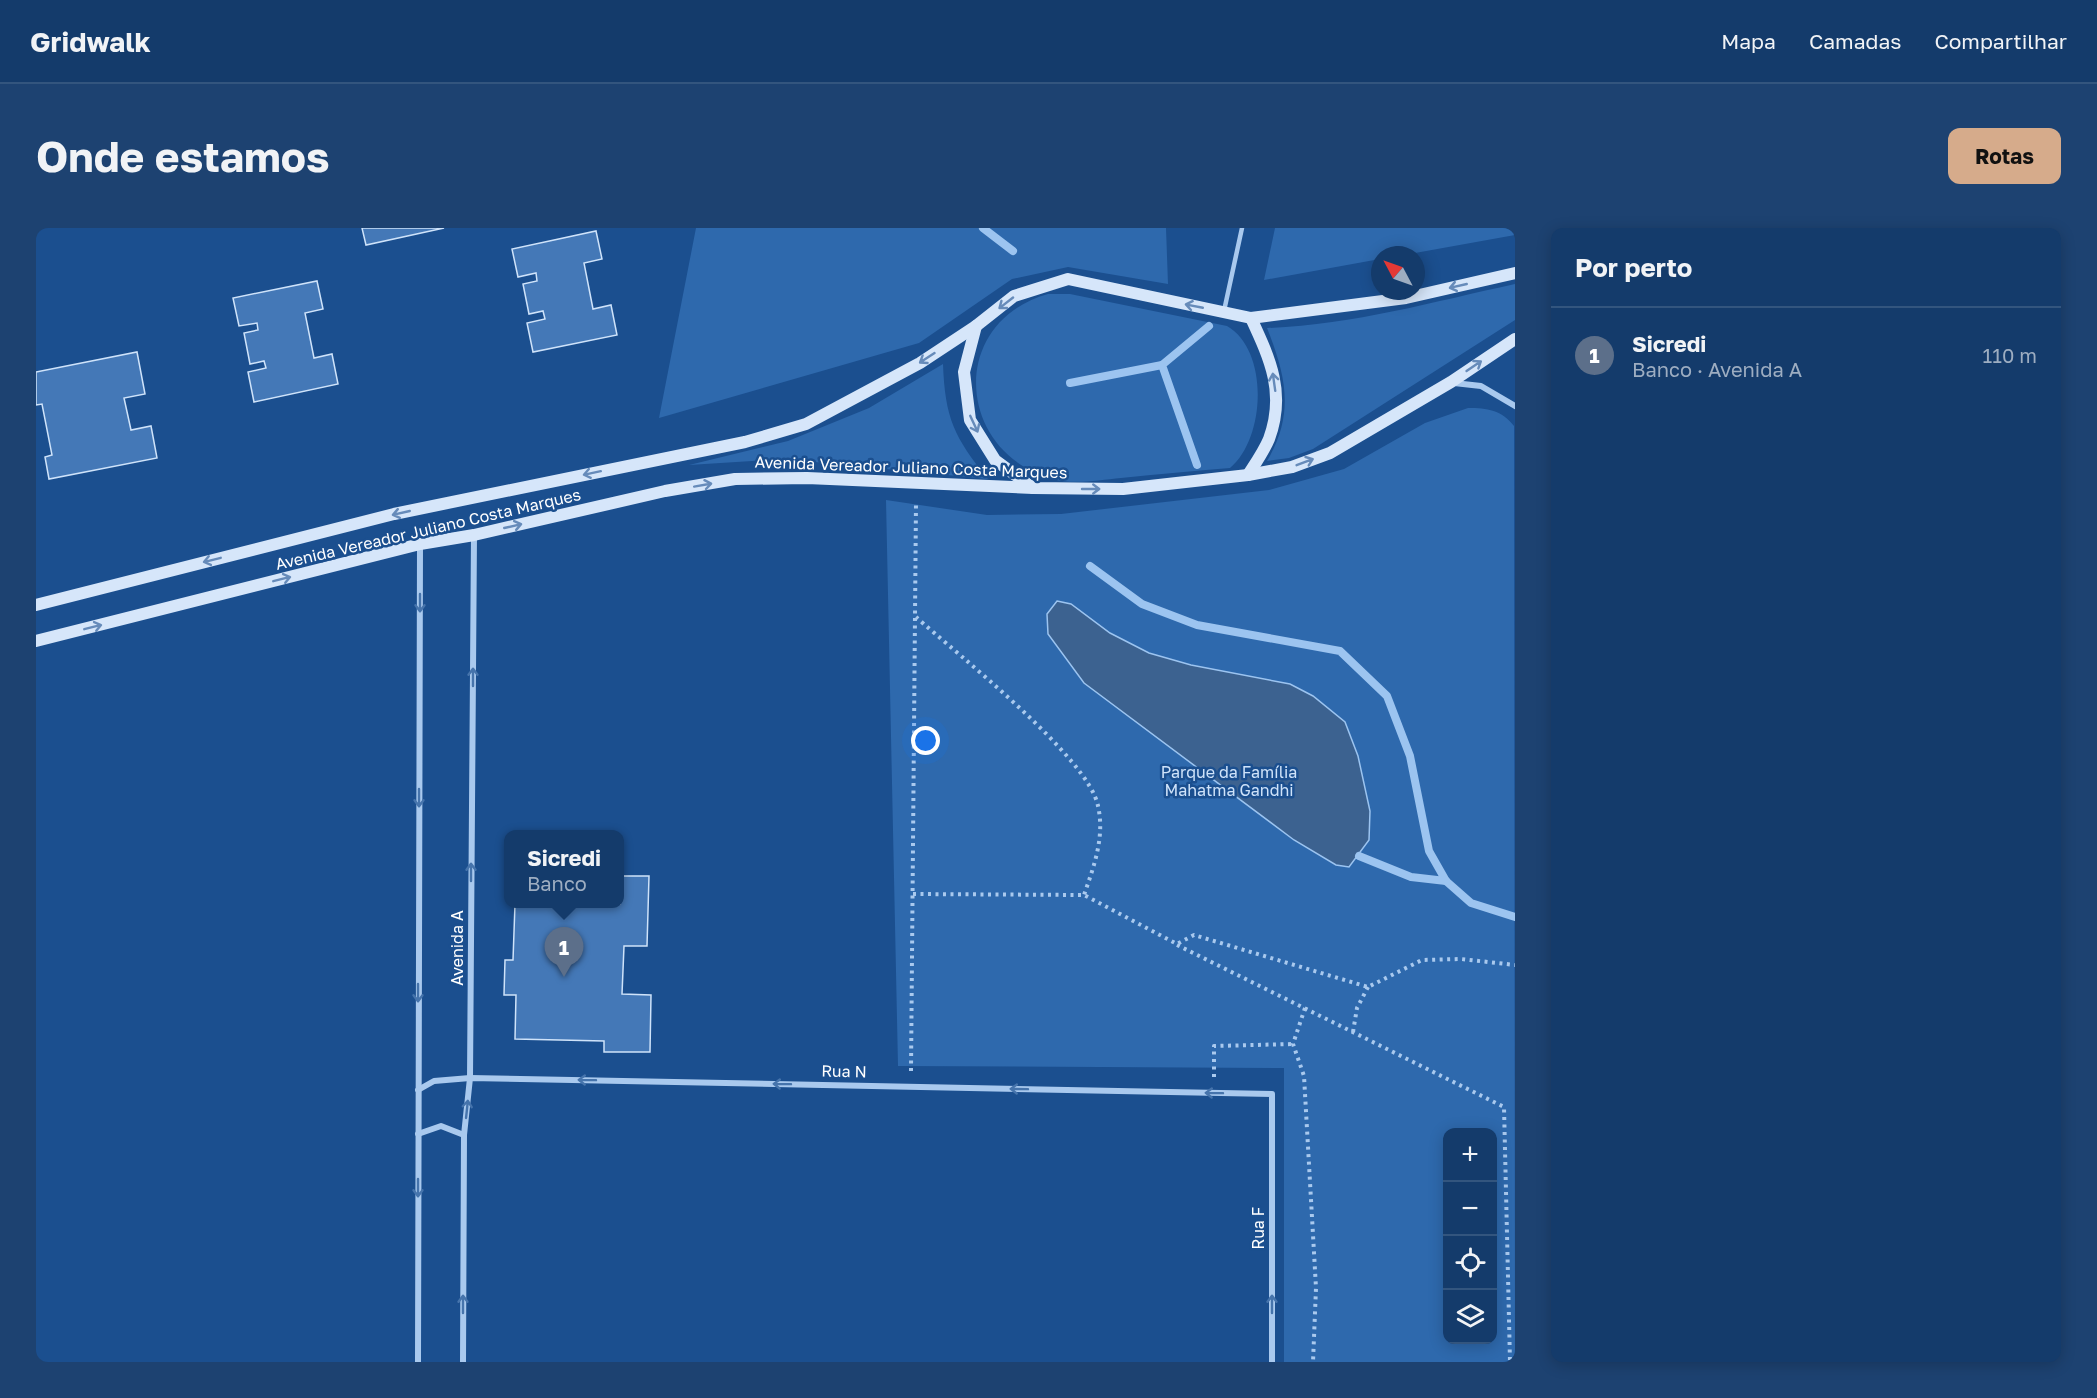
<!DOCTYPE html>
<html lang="pt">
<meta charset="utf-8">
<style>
:root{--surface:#143b6b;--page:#1d4271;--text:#f1f3f6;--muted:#9dadc1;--line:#33557e;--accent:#d6ab8b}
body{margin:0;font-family:"Golos Text",sans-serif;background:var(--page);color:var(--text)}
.controls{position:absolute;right:18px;bottom:18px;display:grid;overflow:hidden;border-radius:12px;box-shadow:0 3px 15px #0003}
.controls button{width:54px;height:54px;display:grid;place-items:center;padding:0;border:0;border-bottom:2px solid var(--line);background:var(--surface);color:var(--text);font:30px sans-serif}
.compass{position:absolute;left:1335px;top:18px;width:54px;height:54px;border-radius:50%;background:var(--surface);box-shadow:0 3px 15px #0003;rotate:311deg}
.you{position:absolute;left:890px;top:513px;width:21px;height:21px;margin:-15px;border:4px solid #fff;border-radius:50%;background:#1a73e8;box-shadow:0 0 0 9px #1a73e833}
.badge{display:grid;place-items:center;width:39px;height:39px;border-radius:50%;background:var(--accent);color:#fff;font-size:20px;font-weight:700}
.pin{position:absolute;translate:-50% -50px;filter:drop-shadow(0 2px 3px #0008)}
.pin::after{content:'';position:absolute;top:32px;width:21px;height:18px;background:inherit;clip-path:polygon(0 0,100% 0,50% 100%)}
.popup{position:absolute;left:468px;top:602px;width:120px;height:78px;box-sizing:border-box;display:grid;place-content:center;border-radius:12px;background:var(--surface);filter:drop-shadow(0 2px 4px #0005);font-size:20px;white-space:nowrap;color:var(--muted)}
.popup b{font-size:22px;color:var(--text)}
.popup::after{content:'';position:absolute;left:50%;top:100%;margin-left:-12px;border:12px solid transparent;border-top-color:var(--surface)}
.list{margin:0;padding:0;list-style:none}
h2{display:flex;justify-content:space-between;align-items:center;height:78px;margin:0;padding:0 24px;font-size:26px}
h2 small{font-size:20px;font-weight:400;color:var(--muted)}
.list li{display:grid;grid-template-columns:39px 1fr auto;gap:18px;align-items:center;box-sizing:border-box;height:96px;padding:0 24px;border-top:2px solid var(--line)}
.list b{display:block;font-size:22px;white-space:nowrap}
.list p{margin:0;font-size:20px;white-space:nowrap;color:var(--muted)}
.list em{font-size:20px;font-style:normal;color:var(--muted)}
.icon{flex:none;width:33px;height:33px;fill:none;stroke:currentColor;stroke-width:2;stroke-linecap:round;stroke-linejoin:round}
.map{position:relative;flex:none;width:1479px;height:1134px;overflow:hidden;border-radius:12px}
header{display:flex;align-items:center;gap:36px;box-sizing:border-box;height:84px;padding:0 30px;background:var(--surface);border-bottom:2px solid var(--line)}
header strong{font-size:28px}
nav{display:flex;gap:33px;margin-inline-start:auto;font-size:21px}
.intro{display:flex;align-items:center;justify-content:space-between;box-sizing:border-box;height:144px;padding:0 36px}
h1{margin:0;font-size:42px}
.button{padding:15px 27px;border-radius:12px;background:var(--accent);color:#111;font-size:21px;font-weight:700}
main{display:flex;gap:36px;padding:0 36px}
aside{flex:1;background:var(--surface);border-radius:12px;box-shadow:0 3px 15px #0003}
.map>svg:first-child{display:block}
.green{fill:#2e69ad;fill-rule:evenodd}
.water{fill:#3c6290;stroke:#9cc4f0;stroke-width:1.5}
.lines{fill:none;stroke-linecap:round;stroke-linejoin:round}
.stream{stroke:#9cc4f0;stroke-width:8}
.building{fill:#4478b7;stroke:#cfe3fa;stroke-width:1.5}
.path{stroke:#a9c9ee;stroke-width:4;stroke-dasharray:3 4.5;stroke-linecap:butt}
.service{stroke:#a9c9ee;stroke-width:4.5}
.minor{stroke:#a9c9ee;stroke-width:6}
.secondary{stroke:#d6e6fa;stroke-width:12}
.oneway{stroke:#668bba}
.oneway2{stroke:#4674ac}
.labels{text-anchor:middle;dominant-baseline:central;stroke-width:5;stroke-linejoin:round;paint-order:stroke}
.street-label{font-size:16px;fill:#fff;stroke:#1b4f8f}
.park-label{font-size:16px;fill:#cfe3fa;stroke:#1b4f8f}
</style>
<header>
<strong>Gridwalk</strong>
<nav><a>Mapa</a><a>Camadas</a><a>Compartilhar</a></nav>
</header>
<div class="intro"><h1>Onde estamos</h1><a class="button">Rotas</a></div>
<main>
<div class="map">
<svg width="1479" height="1134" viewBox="0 0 1479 1134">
<rect width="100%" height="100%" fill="#1b4f8f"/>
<!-- green -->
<g class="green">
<path d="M660,0H1130L1132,56L1032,39L976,51L883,115L623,190Z"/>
<path d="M1239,0H1479V7L1368,27H1344V31L1228,52Z"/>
<path d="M1479,56V92L1277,221L1253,230L1231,233C1259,186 1250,148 1231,100C1316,97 1396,74 1479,56Z"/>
<path d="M1012,66H1034L1191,98C1233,122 1230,210 1194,240C1158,243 1121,246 1085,250C1063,252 1037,257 1016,251C919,223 912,94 1012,66Z"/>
<path d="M907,136C909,190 918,209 952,251L748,231L653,237L752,213L833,180Z"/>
<path d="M1432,180C1451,180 1466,182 1478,198L1479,1134H1248V840L862,838L850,272L951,287L1025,286L1233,262L1308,241L1389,195ZM1412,904H1456V1112H1412Z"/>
</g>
<!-- water -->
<path class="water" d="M1021,373L1035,376L1074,405L1113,425L1155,437L1254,456L1277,468L1309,494L1322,528L1334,583L1333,612L1313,639L1300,637L1258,612L1048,455L1012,406L1011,386Z"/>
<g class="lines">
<!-- stream -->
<g class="stream">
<path d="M947,0L977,23"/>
<path d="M1034,155L1126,137"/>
<path d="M1161,237L1126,137L1173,98"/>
<path d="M1054,338L1106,376L1161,397L1304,423L1351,468L1374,528L1393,623L1410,653L1435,675L1479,689"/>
<path d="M1323,628L1375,649L1410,653"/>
</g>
</g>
<!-- building -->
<g class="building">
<path d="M326,0H408L330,17Z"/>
<path d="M560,3L566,31L548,35L557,81L575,77L581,107L497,124L491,95L509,91L507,83L493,86L487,56L501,53L500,45L482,49L476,21Z"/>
<path d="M281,53L287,81L269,85L278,130L296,126L302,156L218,174L212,144L230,140L228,133L214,136L208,105L222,102L221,95L203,98L197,70Z"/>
<path d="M101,124L109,166L88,170L95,202L115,198L121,230L13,251L9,229L16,227L6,176L0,177V144Z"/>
<path d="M584,648H613L611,718H588L586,766L615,767L614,824H568V813L479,811L480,767H468L469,732H477L479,676H584Z"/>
</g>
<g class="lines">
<!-- path -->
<g class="path">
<path d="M880,389C921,426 1053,530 1062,578C1069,609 1058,638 1048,667"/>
<path d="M877,666L1048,667L1141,716L1158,707L1332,759L1386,732L1425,731L1479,737"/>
<path d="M1141,717L1468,879L1474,1134"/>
<path d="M1269,780L1257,816L1268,848L1280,1060L1277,1134"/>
<path d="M1317,804L1321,780L1332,759"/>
<path d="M875,843L880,274"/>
<path d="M1178,849V818L1257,816"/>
</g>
<!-- service -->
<path class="service" d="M1188,83L1206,0"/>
<!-- minor -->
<g class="minor">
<path d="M1418,155L1445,158L1479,178"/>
<path d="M382,862L398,853L434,850L1236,866V1134"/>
<path d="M382,906L405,898L428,907"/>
<path d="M382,1134L384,317"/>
<path d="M427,1134L428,907L434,850L438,307"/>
</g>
<!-- secondary -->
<g class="secondary">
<path d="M940,98L928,144L934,192L959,232L997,260"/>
<path d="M1212,247C1219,236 1228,223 1233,211C1250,165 1234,131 1215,90"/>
<path d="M0,377L358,286L709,214L770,196L884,135L940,98L978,68L1032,51L1215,90L1370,70L1479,45"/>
<path d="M0,413L384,316L438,307L629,263L699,251L771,250L997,260L1087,261L1212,247L1256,239L1294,225L1415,154L1479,111"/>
</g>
</g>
<!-- one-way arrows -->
<defs><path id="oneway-shaft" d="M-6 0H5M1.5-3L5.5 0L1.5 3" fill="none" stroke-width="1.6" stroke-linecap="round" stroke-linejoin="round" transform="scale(1.5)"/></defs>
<g class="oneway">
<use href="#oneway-shaft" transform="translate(1422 58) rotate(167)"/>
<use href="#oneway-shaft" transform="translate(970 75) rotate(142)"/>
<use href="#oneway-shaft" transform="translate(1158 78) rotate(-169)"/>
<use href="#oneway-shaft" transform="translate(891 130) rotate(147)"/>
<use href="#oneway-shaft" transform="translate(1438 138) rotate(-34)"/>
<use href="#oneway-shaft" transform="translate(1238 154) rotate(-98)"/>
<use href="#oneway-shaft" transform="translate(938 196) rotate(65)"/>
<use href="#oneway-shaft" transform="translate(1269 234) rotate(-21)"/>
<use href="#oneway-shaft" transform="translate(556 245) rotate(168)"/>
<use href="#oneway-shaft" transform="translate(667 257) rotate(-10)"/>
<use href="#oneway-shaft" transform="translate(1055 261)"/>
<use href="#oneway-shaft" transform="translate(365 285) rotate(167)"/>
<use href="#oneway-shaft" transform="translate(477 298) rotate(-13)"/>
<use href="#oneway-shaft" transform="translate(176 332) rotate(166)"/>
<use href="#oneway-shaft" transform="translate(246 351) rotate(-14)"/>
<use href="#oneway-shaft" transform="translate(57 399) rotate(-14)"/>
</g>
<g class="oneway2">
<use href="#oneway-shaft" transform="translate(384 375) rotate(90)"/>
<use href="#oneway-shaft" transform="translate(437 449) rotate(-90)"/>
<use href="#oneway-shaft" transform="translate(383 570) rotate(90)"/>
<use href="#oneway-shaft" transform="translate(435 644) rotate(-90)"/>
<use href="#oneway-shaft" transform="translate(382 765) rotate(90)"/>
<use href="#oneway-shaft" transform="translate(551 852) rotate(-179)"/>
<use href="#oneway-shaft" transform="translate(746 856) rotate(-179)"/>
<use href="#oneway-shaft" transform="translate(983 861) rotate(-179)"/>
<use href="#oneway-shaft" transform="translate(1178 865) rotate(-179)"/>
<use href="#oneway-shaft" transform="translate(431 881) rotate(-84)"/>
<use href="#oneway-shaft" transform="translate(382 960) rotate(90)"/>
<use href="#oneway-shaft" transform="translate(427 1076) rotate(-90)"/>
<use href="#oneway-shaft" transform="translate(1236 1076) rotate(-90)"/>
</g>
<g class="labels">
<!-- street labels -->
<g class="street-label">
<text transform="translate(875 239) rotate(2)">Avenida Vereador Juliano Costa Marques</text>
<text transform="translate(392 301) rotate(-13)">Avenida Vereador Juliano Costa Marques</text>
<text transform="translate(421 720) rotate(-90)">Avenida A</text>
<text transform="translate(808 843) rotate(1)">Rua N</text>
<text transform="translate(1222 1000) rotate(-90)">Rua F</text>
</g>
<!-- park labels -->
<g class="park-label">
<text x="1193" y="544">Parque da Família<tspan x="1193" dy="18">Mahatma Gandhi</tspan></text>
</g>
</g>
</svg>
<div class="controls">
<button>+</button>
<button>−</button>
<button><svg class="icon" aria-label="locate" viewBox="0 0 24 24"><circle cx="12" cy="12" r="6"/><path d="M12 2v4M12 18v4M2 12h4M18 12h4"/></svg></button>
<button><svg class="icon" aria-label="layers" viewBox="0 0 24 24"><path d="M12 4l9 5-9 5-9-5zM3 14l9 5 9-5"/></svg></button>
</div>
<svg class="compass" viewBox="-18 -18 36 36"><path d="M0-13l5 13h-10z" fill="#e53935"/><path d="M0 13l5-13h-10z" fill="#9dadc1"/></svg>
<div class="you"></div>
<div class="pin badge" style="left:528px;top:749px;background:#5c6f8a">1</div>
<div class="popup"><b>Sicredi</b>Banco</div>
</div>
<aside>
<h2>Por perto<small></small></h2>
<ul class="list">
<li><span class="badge" style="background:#5c6f8a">1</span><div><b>Sicredi</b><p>Banco · Avenida A</p></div><em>110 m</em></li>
</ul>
</aside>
</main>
